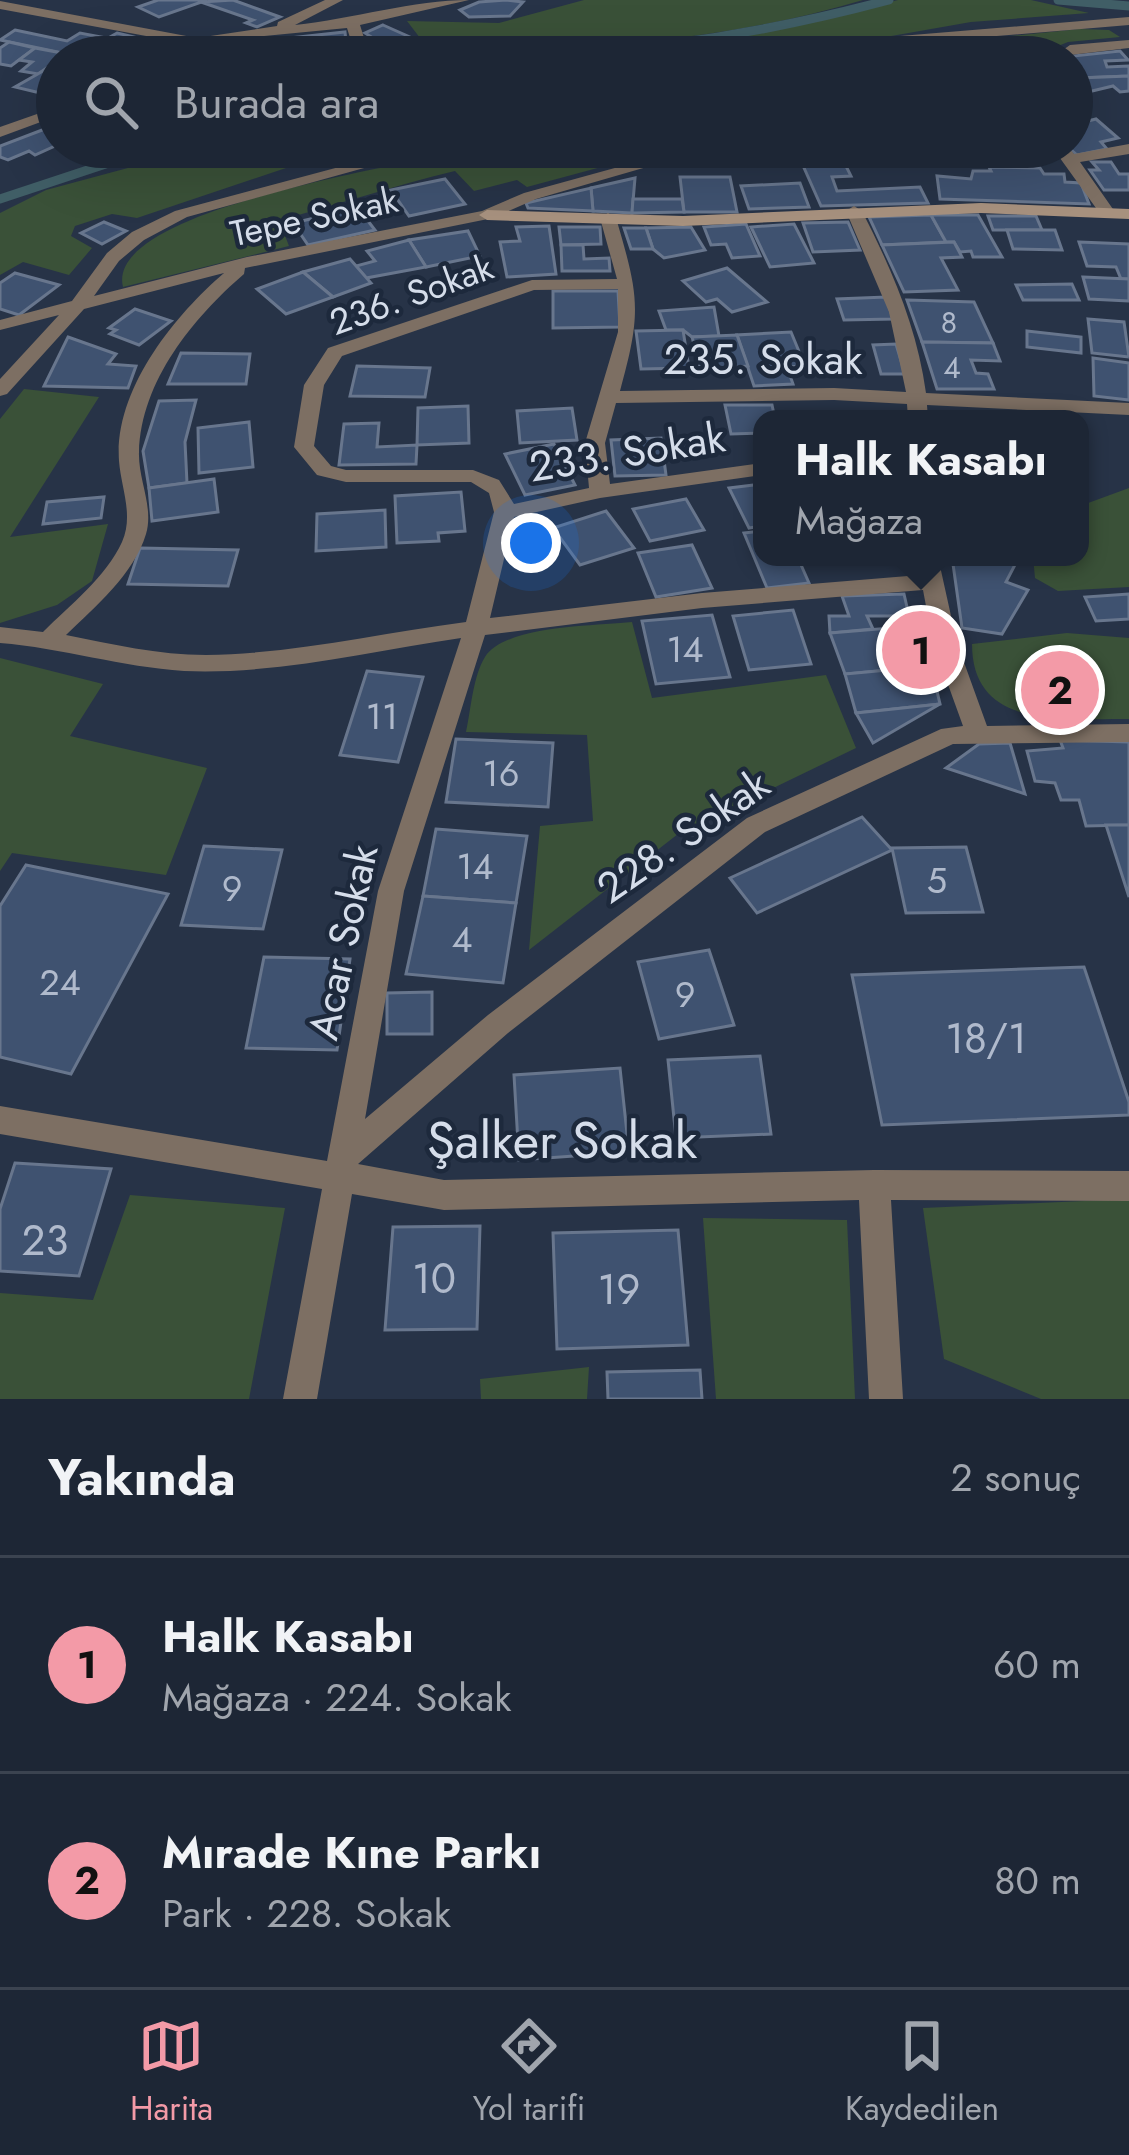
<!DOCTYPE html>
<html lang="tr">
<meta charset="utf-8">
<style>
:root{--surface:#1d2635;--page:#2a3241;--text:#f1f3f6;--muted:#a0a5ad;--line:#3b4350;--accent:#f39aa7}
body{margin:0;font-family:Jost,sans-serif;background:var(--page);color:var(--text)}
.you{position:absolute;left:531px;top:543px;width:42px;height:42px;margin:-30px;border:9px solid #fff;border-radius:50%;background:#1a73e8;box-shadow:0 0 0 18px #1a73e833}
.badge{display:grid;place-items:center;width:78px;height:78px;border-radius:50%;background:var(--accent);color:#111;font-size:39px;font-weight:700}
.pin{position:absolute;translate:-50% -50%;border:6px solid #fff;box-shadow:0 3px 12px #0006}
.popup{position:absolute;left:753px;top:410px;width:336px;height:156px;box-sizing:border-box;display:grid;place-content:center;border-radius:24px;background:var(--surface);filter:drop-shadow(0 3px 9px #0005);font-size:39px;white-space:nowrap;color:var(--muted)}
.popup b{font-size:45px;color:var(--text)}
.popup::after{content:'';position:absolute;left:50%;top:100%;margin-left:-24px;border:24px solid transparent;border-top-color:var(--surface)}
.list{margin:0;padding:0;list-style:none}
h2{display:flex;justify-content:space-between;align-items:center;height:156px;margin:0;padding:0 48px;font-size:51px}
h2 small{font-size:39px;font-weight:400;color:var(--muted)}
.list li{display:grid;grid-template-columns:78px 1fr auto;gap:36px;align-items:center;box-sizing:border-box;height:216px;padding:0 48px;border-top:3px solid var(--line)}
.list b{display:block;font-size:45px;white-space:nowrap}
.list p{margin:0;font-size:39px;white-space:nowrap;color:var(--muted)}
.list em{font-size:39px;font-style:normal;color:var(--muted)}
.icon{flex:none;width:66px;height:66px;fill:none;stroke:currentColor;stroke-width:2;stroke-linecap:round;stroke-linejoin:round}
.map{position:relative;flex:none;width:1129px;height:1399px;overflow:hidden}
.search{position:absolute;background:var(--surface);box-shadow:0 12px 48px #0002;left:36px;right:36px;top:36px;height:132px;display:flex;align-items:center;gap:30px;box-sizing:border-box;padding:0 42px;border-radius:66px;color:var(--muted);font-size:45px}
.sheet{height:588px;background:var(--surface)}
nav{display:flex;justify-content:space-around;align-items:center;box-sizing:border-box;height:168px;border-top:3px solid var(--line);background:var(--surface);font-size:33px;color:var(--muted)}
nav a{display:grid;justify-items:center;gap:6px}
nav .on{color:var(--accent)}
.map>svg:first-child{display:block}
.green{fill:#3a5138}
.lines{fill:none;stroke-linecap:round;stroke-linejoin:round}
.stream{stroke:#405e66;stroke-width:9}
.building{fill:#3f5270;stroke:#68768d;stroke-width:3}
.street{fill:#7d6f63;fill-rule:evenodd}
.secondary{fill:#a7917e;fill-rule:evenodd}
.labels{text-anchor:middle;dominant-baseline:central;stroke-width:9;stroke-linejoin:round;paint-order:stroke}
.far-number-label{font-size:30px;fill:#b0bacc}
.far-street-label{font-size:36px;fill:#d5ddea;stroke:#1d293c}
.number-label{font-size:36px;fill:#b0bacc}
.street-label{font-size:42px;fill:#d5ddea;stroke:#1d293c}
.near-number-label{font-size:42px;fill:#b0bacc}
.near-street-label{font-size:51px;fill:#d5ddea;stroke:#1d293c}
</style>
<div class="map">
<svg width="1129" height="1399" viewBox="0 0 1129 1399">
<rect width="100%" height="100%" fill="#273347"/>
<!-- green -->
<g class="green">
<path d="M584,0H863C765,30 652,44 550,49C502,51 457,50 410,57L420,38L407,21L499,23Z"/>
<path d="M898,0H1031L1089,13L971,22L772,57H564L781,29Z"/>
<path d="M1080,29L1109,30L1120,37L1068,42L1031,57L884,54L891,48Z"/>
<path d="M206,147H260L292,166L137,218L112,214L75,226L71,236L92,248L69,275L23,262L0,275V213L46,190Z"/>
<path d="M483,147H586L605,166L527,187L517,180L474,191L455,171C395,185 338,205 279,220L289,246L123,287C103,207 425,162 483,147Z"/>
<path d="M24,389L99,397L10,537L108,524L92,581L57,605L0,623V419Z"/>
<path d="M1129,488V587L1058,591L1035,578L1033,557H1080V506Z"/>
<path d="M632,622L652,698L826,675L856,748L678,834L529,950L540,826L593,821L587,735L466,732C471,709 473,676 485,657C505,625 596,626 632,622Z"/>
<path d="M1067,633L1129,638V719C1068,718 972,732 972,644Z"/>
<path d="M0,658L103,684L70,736L207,768L166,875L12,853L0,871Z"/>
<path d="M130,1195L285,1208L249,1399H0V1293L93,1300Z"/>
<path d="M1129,1199V1399H1041L944,1359L923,1208Z"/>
<path d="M703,1218L847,1220L855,1399H716Z"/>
<path d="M589,1367L587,1399H481L480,1379Z"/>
</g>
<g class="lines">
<!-- stream -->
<g class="stream">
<path d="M1058,0L1129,6"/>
<path d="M440,57C486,49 532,56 579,53C683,46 788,27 889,0"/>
<path d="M0,199L157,147"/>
</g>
</g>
<!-- building -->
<g class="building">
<path d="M158,0H207L159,17L138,7Z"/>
<path d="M233,0L280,17L257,27L246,23L253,20L201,2Z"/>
<path d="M506,0L523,2L510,16L469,17L460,10L479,2Z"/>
<path d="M383,25L412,38L389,48L365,33Z"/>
<path d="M15,30L67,41L80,33L101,37L72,55L0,40Z"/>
<path d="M345,32L346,42L276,50L271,40Z"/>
<path d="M117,33L147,40L118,57L87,50Z"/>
<path d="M255,39L262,43L234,57H188L213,43Z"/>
<path d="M9,42L35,48L11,66L0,64V48Z"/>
<path d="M35,48L67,54L38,74L21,71L32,62L19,60Z"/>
<path d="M1120,51L1128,60L1105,61L1107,67L1129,66V76L1079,78L1072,65L1073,56Z"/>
<path d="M50,67L57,69V97L15,87Z"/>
<path d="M1129,76V91L1120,92L1113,86L1088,92L1079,78Z"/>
<path d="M1096,119L1118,138L1101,142L1107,149L1077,155L1068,147L1076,133L1072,125Z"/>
<path d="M50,127L57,131V145L35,155L29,151L8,160L0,157V146Z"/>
<path d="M762,147H862L866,153L801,161L795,153L771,156Z"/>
<path d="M920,147H992V148L951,150L948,160L921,156Z"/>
<path d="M841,156L851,176L832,177L837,191L920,187L928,203L821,206L801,161Z"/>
<path d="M1092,162H1111L1119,174H1129V190H1104L1090,170H1099Z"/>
<path d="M989,167L1040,168L1044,174H1064L1065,182L1081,183L1089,204L940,199L937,176L971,179L973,171H991Z"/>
<path d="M680,177H730L737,212H684Z"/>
<path d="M635,178L632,213L593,211L591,188Z"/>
<path d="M445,179L465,204L409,216L391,190Z"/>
<path d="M800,183L809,207L749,209L741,186Z"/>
<path d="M591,188L593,211L528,208L526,203Z"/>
<path d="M633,199H682L684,212L632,213Z"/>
<path d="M358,208L375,230L308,245L293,223Z"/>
<path d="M931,215L946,242L882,245L869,217Z"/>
<path d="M931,215H978L1002,257H973L971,251L960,252L954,242H946Z"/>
<path d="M988,216H1036L1042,230H993Z"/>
<path d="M104,222L126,231L102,244L81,233Z"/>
<path d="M848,222L860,250L813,252L803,223Z"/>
<path d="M746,224L760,256L732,258L726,244L711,245L704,227Z"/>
<path d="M794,224L814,263L770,267L751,227Z"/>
<path d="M549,226L556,274L507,277L500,242L520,241L516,227Z"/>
<path d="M559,227H600L601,244L561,245Z"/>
<path d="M691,227L705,250L664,258L653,249L646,228Z"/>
<path d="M624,228H646L653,249H631Z"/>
<path d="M1007,230H1055L1062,250L1013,249Z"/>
<path d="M468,231L480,256L426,267L409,240Z"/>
<path d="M409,240L426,267L366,278L356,266L375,261L367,251Z"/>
<path d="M954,242L962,257L941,258L958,290L904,292L882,245Z"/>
<path d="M1079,242L1129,244V279H1121L1116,267L1087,266Z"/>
<path d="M561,245H583L584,259L609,258L610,271H562Z"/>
<path d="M350,259L371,283L333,297L303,272Z"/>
<path d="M727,268L767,302L732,312L717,299L706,302L683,281Z"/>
<path d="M303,272L333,297L286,314L257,289Z"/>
<path d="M15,273L59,285L19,315L0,309V283Z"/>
<path d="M1083,277L1129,279V301L1089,299Z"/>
<path d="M1072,284L1079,300H1023L1016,285Z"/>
<path d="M553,291H618L620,327L553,328Z"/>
<path d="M886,297L893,319L844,320L837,299Z"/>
<path d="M907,300L974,302L993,343L922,342Z"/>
<path d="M714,307L719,336L692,337L683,330H666L659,311Z"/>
<path d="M135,309L171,321L139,345L110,334L116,330L109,328Z"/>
<path d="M1088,319L1124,322L1129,357L1092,353Z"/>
<path d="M683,330L689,368L641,369L636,331Z"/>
<path d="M1027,331L1081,337V353L1027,347Z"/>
<path d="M791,332L805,366L787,367L793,384L754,386L737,335Z"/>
<path d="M737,335L748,366L701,370L692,337Z"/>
<path d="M68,337L116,354L108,364L136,366L128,388L44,386Z"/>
<path d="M922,342L993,343L1000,361L971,360L976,373L988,374L994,389H937Z"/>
<path d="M896,344L905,374H881L873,345Z"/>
<path d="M181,353L250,354L246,384H168Z"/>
<path d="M1093,358L1129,363V400L1094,396Z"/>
<path d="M357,366L430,368L425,397L350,396Z"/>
<path d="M196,400L185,442L187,483L149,488L143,451L159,401Z"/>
<path d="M725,405H772L775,419H762V433L731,434Z"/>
<path d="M468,406L469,443L417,445L418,408Z"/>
<path d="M572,408L577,440L520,443L517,411Z"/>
<path d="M249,422L253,467L199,473L198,428Z"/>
<path d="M379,423L377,447L417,445L416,464L339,465L344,424Z"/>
<path d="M661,438L666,475L615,476L611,440Z"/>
<path d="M554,444L575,485L525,495L505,454Z"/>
<path d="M214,479L218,512L152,521L149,488Z"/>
<path d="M762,484V526L749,528L729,488Z"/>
<path d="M461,492L465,531L438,533L439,541L397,543L395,496Z"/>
<path d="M104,497L101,518L43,524L47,502Z"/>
<path d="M686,499L704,530L650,541L633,509Z"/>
<path d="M385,510L386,547L316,551L317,514Z"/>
<path d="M606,511L634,548L580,565L553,528Z"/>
<path d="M762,531V557H804L798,558L809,583L767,588L744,533Z"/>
<path d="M692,545L712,588L656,597L638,553Z"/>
<path d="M140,548L238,550L228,586L128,584Z"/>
<path d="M952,557H1019L1006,582L1028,590L1002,634L962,628Z"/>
<path d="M904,594L909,616H867L873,629L830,633L829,616H849L842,596Z"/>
<path d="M1129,594V619L1096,621L1085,597Z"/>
<path d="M793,610L811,664L749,670L733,616Z"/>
<path d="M712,615L730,677L656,684L642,621Z"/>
<path d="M914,626L931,666L845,674L830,633Z"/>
<path d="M931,666L940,704L856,713L845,674Z"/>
<path d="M367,671L423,677L398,762L340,755Z"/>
<path d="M940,704L873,743L856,713Z"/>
<path d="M456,739L553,743L548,807L446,802Z"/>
<path d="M1060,740L1129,742V825L1086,826L1079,800H1061L1055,783L1035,781L1027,751L1063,748Z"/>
<path d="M1010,743L1025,794L946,768L979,744Z"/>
<path d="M862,817L892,850L757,913L730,878Z"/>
<path d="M1106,825H1129V897Z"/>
<path d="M436,829L527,836L516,903L423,896Z"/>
<path d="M204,846L282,850L263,929L181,925Z"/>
<path d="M966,847L983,912L906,913L892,848Z"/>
<path d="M26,865L168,894L71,1074L0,1057V906Z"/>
<path d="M423,896L516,903L503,983L406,974Z"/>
<path d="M709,950L734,1025L659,1039L638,962Z"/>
<path d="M264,957L350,959L337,1050L246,1048Z"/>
<path d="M1084,967L1129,1102V1115L882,1125L852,975Z"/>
<path d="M432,992V1034H387V993Z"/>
<path d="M760,1056L771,1134L676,1138L668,1060Z"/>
<path d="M620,1068L629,1152L519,1160L514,1075Z"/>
<path d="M15,1163L111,1169L79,1276L0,1271V1209Z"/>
<path d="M480,1226L477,1329L385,1330L393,1227Z"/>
<path d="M678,1230L688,1345L557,1349L553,1233Z"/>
<path d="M700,1370L702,1399H608L607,1372Z"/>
</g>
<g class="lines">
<!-- street -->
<g class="street">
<path d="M325,0H343L295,25C352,19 414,0 469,0L360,25L370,57H356L347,28L213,41L177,57H158L184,43L0,9V1L197,38L277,26L278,22Z"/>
<path d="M1129,17V25L900,44L837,57H809L900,36Z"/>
<path d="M1129,40V48L1053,57L1070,45Z"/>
<path d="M57,107V116L0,137V127Z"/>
<path d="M1129,144V154L1080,162L1115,212L1107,217L1101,215L1052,147H1068L1074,154Z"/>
<path d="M414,147H440L187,217L144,240L119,261L94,296L247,257L482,211L524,193L691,147H716L536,199L493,218L245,268L244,274C193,318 141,381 139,452C138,480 154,507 146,534C134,574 95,607 66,635C112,644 158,655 206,655C293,654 380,633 466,622L494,512L489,493L471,482H346L317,475L294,447L304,385L328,348L532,280L617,279L600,218L608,213L616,218C639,296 642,312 620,391L834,388L906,392L889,312L846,211L854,206L862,211C892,270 917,327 926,393L1129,403V415L927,405L928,419H908L907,404L834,400L616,403L605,443L610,484L762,463V475L600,498L514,517L490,618L702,593L920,575L916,557H938L957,643L987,726L1129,724V742L953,744L765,832L508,1033L358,1164L444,1180L874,1170L1129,1171V1201L891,1200L903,1399H869L859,1200L444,1210L352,1194L317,1399H283L322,1189L0,1134V1106L327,1161L378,891L461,638C370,651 277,675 184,671C122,667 62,648 0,643V627L43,632C70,605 106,577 122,542C134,515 121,488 119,461C114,390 174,316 224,273L84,309L7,394L0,396V379L59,315L0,330V320L72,301L107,253L132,232L175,211ZM618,289V332L585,443L589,488L514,504L499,480L473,470H346L331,466L314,446L324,385L342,356L534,290ZM923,590L933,643L963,726L941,729L747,818L488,1015L365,1119L404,891L485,635L702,608Z"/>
</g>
<!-- secondary -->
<path class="secondary" d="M981,203L1129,209V219L981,213L683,226L487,220L479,215L487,210L683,216Z"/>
</g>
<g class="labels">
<!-- far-number labels -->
<g class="far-number-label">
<text x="949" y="322">8</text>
<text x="952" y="367">4</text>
</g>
<!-- far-street labels -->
<g class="far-street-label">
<text transform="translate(314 216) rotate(-12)">Tepe Sokak</text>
<text transform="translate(411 294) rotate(-20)">236. Sokak</text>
</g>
<!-- number labels -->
<g class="number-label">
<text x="685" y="649">14</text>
<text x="382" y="716">11</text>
<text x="501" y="773">16</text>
<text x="475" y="866">14</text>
<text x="937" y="880">5</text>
<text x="232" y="888">9</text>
<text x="462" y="939">4</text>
<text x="60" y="982">24</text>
<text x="685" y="994">9</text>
</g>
<!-- street labels -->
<g class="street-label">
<text x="763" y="359">235. Sokak</text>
<text transform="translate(627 452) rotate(-9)">233. Sokak</text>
<text transform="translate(683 836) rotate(-35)">228. Sokak</text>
<text transform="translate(343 942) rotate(-78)">Acar Sokak</text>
</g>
<!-- near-number labels -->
<g class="near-number-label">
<text x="986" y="1038">18/1</text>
<text x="45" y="1240">23</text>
<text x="434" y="1278">10</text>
<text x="619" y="1289">19</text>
</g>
<!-- near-street labels -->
<g class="near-street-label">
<text x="562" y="1140">Şalker Sokak</text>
</g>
</g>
</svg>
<div class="you"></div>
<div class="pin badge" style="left:921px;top:650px">1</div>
<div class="popup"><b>Halk Kasabı</b>Mağaza</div>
<div class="pin badge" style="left:1060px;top:690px">2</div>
<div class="search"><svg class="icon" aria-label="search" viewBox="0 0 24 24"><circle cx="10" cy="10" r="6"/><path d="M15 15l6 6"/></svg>Burada ara</div>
</div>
<section class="sheet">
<h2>Yakında<small>2 sonuç</small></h2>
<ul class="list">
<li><span class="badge">1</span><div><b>Halk Kasabı</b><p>Mağaza · 224. Sokak</p></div><em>60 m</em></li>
<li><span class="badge">2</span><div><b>Mırade Kıne Parkı</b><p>Park · 228. Sokak</p></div><em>80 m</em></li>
</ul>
</section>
<nav>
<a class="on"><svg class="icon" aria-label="map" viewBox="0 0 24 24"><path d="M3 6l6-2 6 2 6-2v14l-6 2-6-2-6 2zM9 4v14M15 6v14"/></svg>Harita</a>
<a><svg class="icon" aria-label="directions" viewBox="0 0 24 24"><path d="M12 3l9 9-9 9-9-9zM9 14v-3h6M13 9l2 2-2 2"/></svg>Yol tarifi</a>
<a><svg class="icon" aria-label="saved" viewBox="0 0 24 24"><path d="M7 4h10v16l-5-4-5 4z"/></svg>Kaydedilen</a>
</nav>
